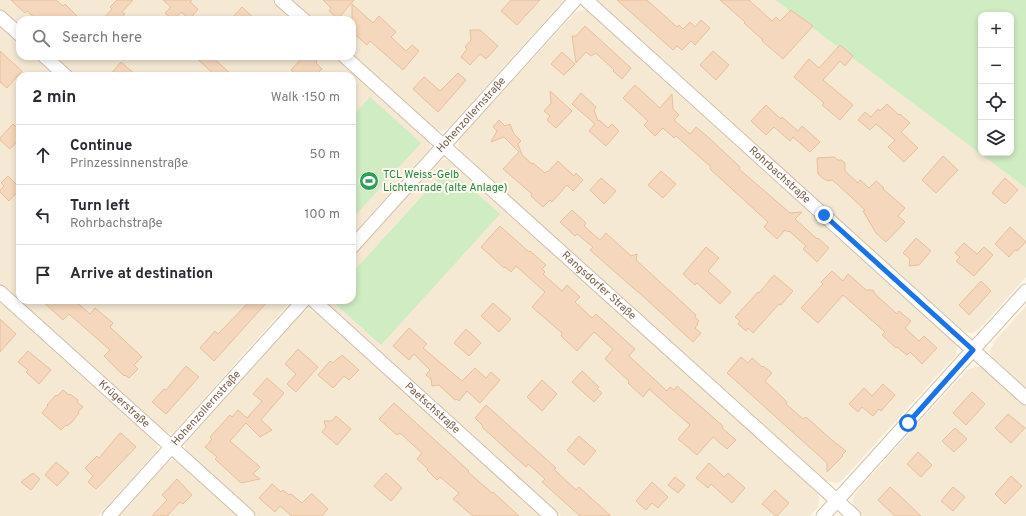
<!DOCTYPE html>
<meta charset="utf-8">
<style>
:root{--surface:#fff;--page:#f7f7f7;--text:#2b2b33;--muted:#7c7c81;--line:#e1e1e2}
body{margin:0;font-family:Overpass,sans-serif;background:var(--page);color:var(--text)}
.controls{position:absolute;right:12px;top:12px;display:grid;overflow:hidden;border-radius:8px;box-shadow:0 2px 6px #0003}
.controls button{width:36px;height:36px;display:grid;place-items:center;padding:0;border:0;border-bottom:1px solid var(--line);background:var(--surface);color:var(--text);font:20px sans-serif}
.stop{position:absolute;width:12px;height:12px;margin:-9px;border:3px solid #1a73e8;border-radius:50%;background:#fff}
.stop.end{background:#1a73e8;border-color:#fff;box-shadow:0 1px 4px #0008}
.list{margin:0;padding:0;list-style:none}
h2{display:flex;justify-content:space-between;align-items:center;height:52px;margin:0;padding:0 16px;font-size:17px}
h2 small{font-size:13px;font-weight:400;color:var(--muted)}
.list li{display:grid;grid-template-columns:26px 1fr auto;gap:12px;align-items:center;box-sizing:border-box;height:60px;padding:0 16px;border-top:1px solid var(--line)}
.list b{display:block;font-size:15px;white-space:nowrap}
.list p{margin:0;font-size:13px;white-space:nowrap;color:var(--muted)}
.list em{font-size:13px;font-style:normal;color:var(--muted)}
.icon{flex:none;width:22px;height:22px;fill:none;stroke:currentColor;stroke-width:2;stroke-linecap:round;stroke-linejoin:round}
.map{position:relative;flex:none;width:1026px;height:516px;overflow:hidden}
.search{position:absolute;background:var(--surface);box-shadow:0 2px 6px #0003;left:16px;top:16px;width:340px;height:44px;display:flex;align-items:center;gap:10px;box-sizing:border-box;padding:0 14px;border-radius:12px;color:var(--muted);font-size:15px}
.panel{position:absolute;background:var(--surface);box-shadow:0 2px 6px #0003;left:16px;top:72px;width:340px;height:232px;border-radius:12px}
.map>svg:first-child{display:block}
.residential{fill:#f5e9d4}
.green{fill:#d0ecc3;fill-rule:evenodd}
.building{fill:#f4d7bc;stroke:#e8bf9b}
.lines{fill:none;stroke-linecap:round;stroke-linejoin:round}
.street-casing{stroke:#d0bfab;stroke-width:15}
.street{stroke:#fff;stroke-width:13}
.route{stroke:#1a73e8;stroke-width:5}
.labels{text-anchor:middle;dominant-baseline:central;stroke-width:4;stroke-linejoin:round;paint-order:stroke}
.street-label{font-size:11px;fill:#785e49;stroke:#fffaed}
.leisure-label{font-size:11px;fill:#27864d;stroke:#fffaed;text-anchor:start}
</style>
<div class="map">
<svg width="1026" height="516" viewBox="0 0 1026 516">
<rect width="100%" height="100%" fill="#fdf6e6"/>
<!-- residential -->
<g class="residential">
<path d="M0,0H275L297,20H20V28L0,10Z"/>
<path d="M292,0H564L449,128L445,130L441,131L434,129L352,55V20H314Z"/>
<path d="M597,0H775L1026,188V277L983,325L976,331L973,333H969L960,329L599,2Z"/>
<path d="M582,10H586L590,12L953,341L956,345L957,348L955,356L843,479L840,482L836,483L826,481L462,153L459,149L458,145L460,138L575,13Z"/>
<path d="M0,26L20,44V56H33L56,76H20V300H292L175,431L171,433H168L163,432L0,284Z"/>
<path d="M51,56H337L427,138L429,141L430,146L429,150L352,235V76H73Z"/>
<path d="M441,160H449L452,162L815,490L819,498V503L817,508L810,516H561L325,303L323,300H352V258L438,163Z"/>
<path d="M0,299L154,439L157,443L158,448L156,452L98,516H0Z"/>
<path d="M1026,306V390L994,361L991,356L990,351L994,342Z"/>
<path d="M308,310L315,312L541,516H257L188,453L185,448V444L187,441L302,313Z"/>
<path d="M977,367H982L986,370L1026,406V516H863L856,510L854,505L853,500L858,490L967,370L972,368Z"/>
<path d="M172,460L178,462L238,516H119L167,463Z"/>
</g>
<!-- green -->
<g class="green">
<path d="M775,0H1026V188ZM981,15H1011V153H981Z"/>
<path d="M370,97L421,143L352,219V117Z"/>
<path d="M448,168L500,214L381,345L331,300H352V273Z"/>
</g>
<!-- building -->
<g class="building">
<path d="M11,0H56L63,6L65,4L81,20H37L27,11L25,13Z"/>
<path d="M117,0H133L122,12L125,14L120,20H102L112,9L110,7Z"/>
<path d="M163,0H192L190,2L198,9L190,19L181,12L174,20H173L165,13L171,7Z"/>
<path d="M323,0H354L338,19L329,11L331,8Z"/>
<path d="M511,0H540L517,25L501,11Z"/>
<path d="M617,0H647L677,27L679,25L683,29L690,22L695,27L701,20L710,28L695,45L691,41L682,50L677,46L673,50Z"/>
<path d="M720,0H749L772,21L776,17L780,21L791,10L813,26L783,59L762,41L763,40L744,23L745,22Z"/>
<path d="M352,4L373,23L379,16L396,32L391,37L406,51L412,45L419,51L403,70L370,41L367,45L352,32Z"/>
<path d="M242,7L256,20H230Z"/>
<path d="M585,26L631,68L622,79L613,71L614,70L596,53L591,56L586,52L576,63L572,36H576Z"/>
<path d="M470,30H480L498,46L486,59L480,54L470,65L461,57L467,49L465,47L471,40Z"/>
<path d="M840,45L853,56L845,66L840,61L823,80L853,105L840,120L822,105L824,103L794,77L809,59L819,68Z"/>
<path d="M0,51L22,71L7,88L0,82Z"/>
<path d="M713,51L729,65L716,80L700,65Z"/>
<path d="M562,52L575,64L564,75L551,64Z"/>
<path d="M194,56H211L233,76H216Z"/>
<path d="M304,56H308L311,59L318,57L316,63L322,69L315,76H298L291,70Z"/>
<path d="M121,62L137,76H109Z"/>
<path d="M458,73L466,80L438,112L413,89L424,77L440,91Z"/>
<path d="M635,85L660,108L672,94L673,109L679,115L674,120L690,134L696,127L708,137L740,167L739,169L790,213L802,212L795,219L817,239L818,238L829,248L817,262L803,249L806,246L789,231L788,232L785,230L777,239L764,227L768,222L710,169L711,167L676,136L674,138L663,128L655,136L644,125L648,121L623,98Z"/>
<path d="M550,91L572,111L556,128L547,120L550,116L544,111L551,103Z"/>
<path d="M581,93L596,107L594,110L598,121L599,120L608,128L612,124L619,131L606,146L589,131L595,124L572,104Z"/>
<path d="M887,104L899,115L900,114L910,123L901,132L918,148L904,162L888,147L895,140L876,124L870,130L858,120L865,112L871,117L878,109L880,111Z"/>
<path d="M766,105L781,119L782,117L798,131L802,126L820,142L810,152L793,137L790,141L774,127L766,135L751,121Z"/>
<path d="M499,120L505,126L510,124L514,134L521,141L518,144L522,155L532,164L533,163L545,173L547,171L548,172L558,161L574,176L576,173L583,180L573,191L567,185L552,202L550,200L543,207L531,196L532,194L503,169L519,152L504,137L491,142L497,131L493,127Z"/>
<path d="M13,124L20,131V138L10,149L0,140V138Z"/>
<path d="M943,156L958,170L936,193L922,180Z"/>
<path d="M834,157L838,160H841L845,163V171L858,183L860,180L869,188L876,181L884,188L883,189L905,208L898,216L905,222L886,242L876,233L863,211L865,210L837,184L832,180L828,181L824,179L818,174L817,158Z"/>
<path d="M661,171L676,184L663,198L648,185Z"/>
<path d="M8,176L20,188V189L9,201L0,192V190L4,186L1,183Z"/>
<path d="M601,178L616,191L604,204L590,190Z"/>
<path d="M1005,178L1018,190L1005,204L992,193Z"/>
<path d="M572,210L586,223L584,226L600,240L606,233L631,256L637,254L636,260L696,315L695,317L699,321L697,323L698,324L695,328L701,333L693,342L645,298L631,286L590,250L593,247L577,234L575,236L560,222Z"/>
<path d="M500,226L529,252L530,251L546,265L542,269L545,272L543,274L562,291L567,285L580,297L575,302L592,318L596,314L635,349L629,356L667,391L670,387L674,390L677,386L723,426L722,428L736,440L727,449L713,437L697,455L678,439L690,425L649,389L643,397L628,383L629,381L605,359L613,349L594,332L577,351L561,336L562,334V333L532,307L545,292L516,266L511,272L505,267L504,268L481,247Z"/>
<path d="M1010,227L1026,242L1017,251L1015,250L1009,257L995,244Z"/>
<path d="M916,238L931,251L919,265L909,266L910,259L903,253Z"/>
<path d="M964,243L977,254L984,247L993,255L974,276L956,261L960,257L955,253Z"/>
<path d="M706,247L719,258L708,271L731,292L720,304L697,283L695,285L683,274Z"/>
<path d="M832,271L843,281L848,274L866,290H873L875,294L897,314L899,311L911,321L905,328L919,341L924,336L937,348L922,364L910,352L907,355L897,347L896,348L882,335L885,332L843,295L818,323L801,308L823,284L821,282Z"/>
<path d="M774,275L793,291L781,305L779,304L753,333L748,328L746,331L738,324L740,321L735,317L758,292L759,293Z"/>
<path d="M981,281L991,291L969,315L959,305Z"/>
<path d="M41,300H74L90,314L95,308L113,323L110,327L142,357L134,365L138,369L129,378L125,375L124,376L104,356L110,350L69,314L63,320Z"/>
<path d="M251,300H269L214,361L200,348L215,331L218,334Z"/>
<path d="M493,303L511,319L499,332L481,316Z"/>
<path d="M0,319L16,334L0,352Z"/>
<path d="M409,328L427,344L423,348L462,381L475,368L486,378L491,372L500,380L480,403L467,391L459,401L457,399L455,400L439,385L432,386L431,379L426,375L430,370L414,354L409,360L393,346Z"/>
<path d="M466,329L481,343L469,356L454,343Z"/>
<path d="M298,349L318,367L296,392L287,384L296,374L285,364Z"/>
<path d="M28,351L51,370L39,384L26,372L28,370L18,362Z"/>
<path d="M342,355L359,370L349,380L344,376L333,388L318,375L330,361L333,363L339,357H340Z"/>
<path d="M741,357L748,363L752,358L762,367L763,366L772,373L765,381L787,402L786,404L803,419L806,417L832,440L846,451L842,455L843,456L827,472V463L727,373Z"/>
<path d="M186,366L199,377L166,414L152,402L164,389L166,390Z"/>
<path d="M582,371L599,387L597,389L602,393L594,402L572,382Z"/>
<path d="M267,378L284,393L261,420L272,430L260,437L246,423L230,441L260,467L253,474L260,479L241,483L215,459L217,457L205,447L212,439L210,437L230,415L232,417L238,410L247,418L262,401L253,394Z"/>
<path d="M542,380L557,394L542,411L527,397Z"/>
<path d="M883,384L895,395L881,411L879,409L873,416L862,407L858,412L849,404L864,388L872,396Z"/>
<path d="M63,390L69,395L70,394L78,400L77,402L83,407L78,412L79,413L72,422L67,426L66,425L61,430L42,413L48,406L47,405L56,395L57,396Z"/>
<path d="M972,392L985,404L966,425L953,413Z"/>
<path d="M394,403L469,471L468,472L492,493L493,492L519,516H473L453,499L459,493L440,477L437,480L427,470L428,469L417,459L422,453L400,433L397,435L379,419Z"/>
<path d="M486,405L556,468L554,469L576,490L579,487L611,516H580L542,482L545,479L528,464L526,467L482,427L483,426L475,418Z"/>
<path d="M1008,414L1025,428L1011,443L995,428Z"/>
<path d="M336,416L351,429L337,445L322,432L326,427L324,421H332Z"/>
<path d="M955,428L967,439L954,452L942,441Z"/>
<path d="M120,433H121L136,447L96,489L88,482L93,476L85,468L97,456L99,458Z"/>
<path d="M579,436L596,451L584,465L567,450Z"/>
<path d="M918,452L932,465L921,477L907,464Z"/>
<path d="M56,462L69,473L57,486L45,475Z"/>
<path d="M709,463L724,477L728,473L745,488L732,503L711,484L708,488L696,478Z"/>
<path d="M33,473L40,479L31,490L21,482Z"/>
<path d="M386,473L402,488L391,501L374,486Z"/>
<path d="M1011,476L1022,486L1005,504L995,494Z"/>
<path d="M675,477L685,485L678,493L668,485Z"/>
<path d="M177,479L192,495L183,504L180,502L167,516H152L167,500L162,495Z"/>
<path d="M652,482L668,497L658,508L652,503L646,510L636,501Z"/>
<path d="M272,484L281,492L283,490L289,495L291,494L302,503L311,494H312L328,509L322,516H292L280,506L275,512L259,498Z"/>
<path d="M890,487L899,495L921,516H895L878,500Z"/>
<path d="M953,487L965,497L953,511L941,501Z"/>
<path d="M775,490L789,503L777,516H776L762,504Z"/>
</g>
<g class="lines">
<!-- street casing -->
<g class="street-casing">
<g id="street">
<path d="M281,0L304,20"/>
<path id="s1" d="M586,0L1026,398"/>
<path d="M0,17L20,35"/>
<path d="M44,56L66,76"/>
<path id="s2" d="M344,56L854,516"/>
<path id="s3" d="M352,247L575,0"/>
<path id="s4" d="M0,292L248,516"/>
<path id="s5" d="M313,300L551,516"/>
<path id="s6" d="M109,516L304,300"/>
<path d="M823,516L1026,291"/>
</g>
</g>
<!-- street -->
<use href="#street" class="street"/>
</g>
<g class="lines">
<!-- route -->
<path class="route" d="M824,215L973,350L908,423"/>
</g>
<!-- icons -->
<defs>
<g id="stadium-disc" transform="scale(1)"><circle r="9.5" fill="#2e9e5b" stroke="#fffaed"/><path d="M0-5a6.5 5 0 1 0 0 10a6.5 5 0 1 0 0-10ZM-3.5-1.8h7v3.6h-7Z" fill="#fff"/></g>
</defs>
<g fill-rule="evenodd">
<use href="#stadium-disc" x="369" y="181"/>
</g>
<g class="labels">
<!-- street labels -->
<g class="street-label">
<text stroke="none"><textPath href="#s3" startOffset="178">Hohenzollernstraße</textPath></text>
<text stroke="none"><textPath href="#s1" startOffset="261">Rohrbachstraße</textPath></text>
<text stroke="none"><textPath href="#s2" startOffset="343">Rangsdorfer Straße</textPath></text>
<text stroke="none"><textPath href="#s4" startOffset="167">Krügerstraße</textPath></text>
<text stroke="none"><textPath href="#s6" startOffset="145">Hohenzollernstraße</textPath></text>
<text stroke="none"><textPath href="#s5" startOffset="161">Paetschstraße</textPath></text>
</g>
<!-- leisure labels -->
<g class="leisure-label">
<text x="383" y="175">TCL Weiss-Gelb<tspan x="383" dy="13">Lichtenrade (alte Anlage)</tspan></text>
</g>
</g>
</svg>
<div class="controls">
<button>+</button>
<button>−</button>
<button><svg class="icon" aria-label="locate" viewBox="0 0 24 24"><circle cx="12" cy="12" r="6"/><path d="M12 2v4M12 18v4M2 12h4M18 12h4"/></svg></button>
<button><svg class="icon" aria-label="layers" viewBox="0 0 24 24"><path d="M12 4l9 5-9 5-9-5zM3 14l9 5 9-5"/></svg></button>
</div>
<div class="stop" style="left:908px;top:423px"></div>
<div class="stop end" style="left:824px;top:215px"></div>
<div class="search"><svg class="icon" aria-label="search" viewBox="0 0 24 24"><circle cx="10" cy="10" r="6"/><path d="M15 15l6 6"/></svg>Search here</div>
<section class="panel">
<h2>2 min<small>Walk · 150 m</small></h2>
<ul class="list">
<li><svg class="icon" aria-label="ahead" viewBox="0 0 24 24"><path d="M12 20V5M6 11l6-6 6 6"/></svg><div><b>Continue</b><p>Prinzessinnenstraße</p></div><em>50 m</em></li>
<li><svg class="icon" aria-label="left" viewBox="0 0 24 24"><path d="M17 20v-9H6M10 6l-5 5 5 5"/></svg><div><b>Turn left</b><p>Rohrbachstraße</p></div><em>100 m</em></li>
<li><svg class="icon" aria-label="arrive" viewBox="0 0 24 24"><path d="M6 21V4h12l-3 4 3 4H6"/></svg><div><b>Arrive at destination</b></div></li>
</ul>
</section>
</div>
